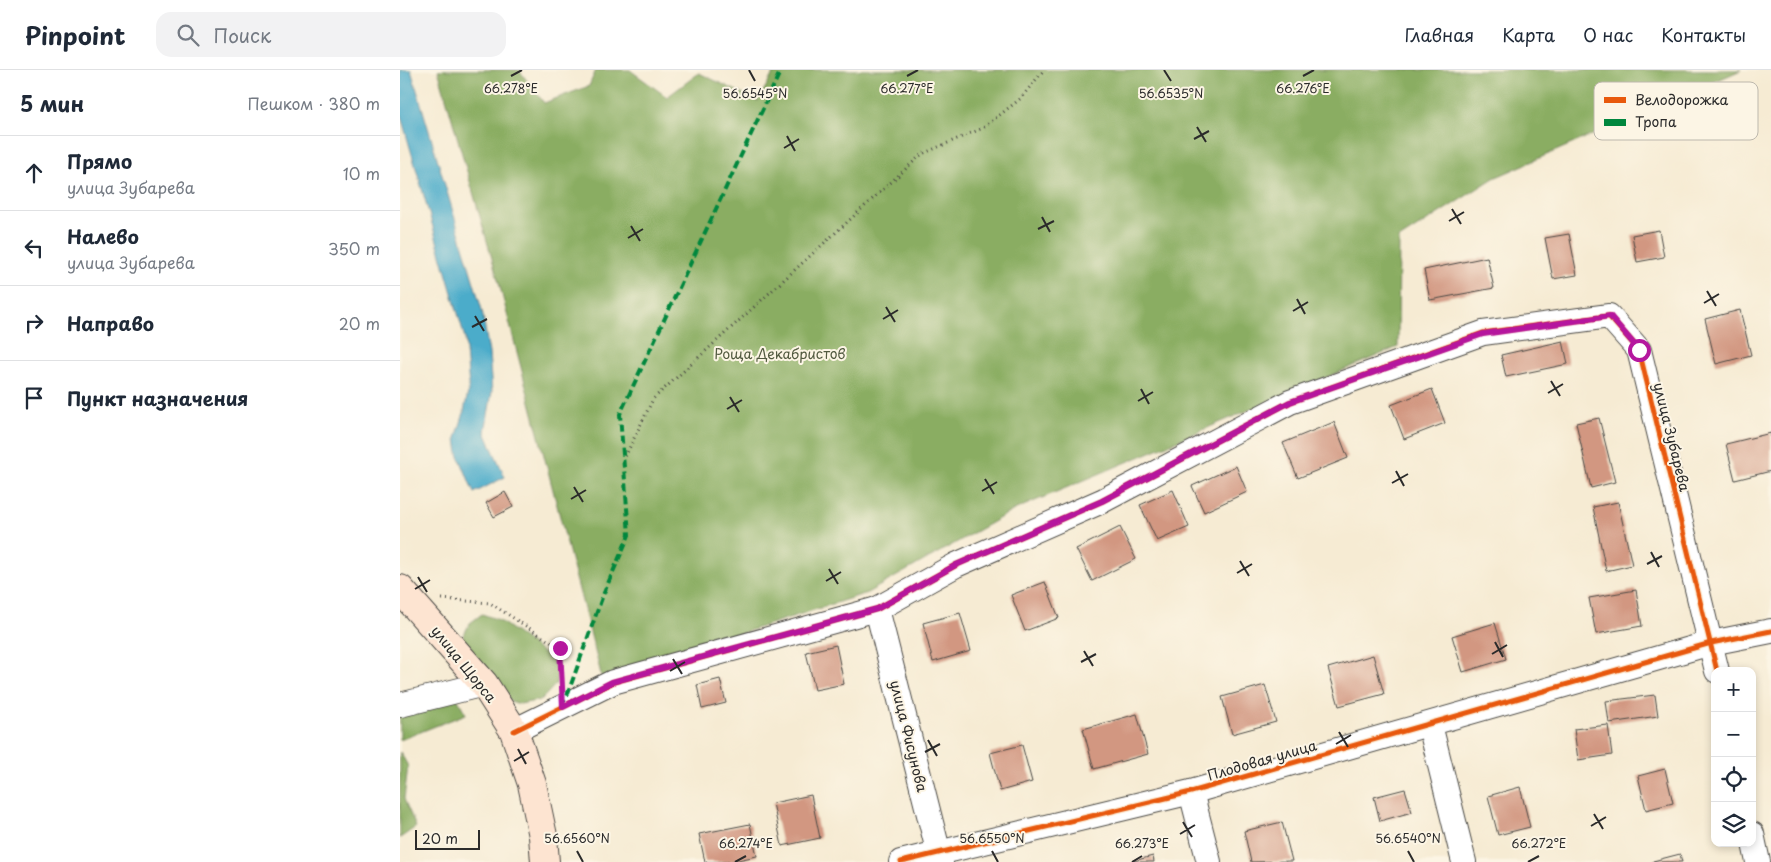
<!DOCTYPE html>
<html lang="ru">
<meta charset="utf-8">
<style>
:root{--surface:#fff;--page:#f2f2f3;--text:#1f2937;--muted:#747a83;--line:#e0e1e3}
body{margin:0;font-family:"Playpen Sans",sans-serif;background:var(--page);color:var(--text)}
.controls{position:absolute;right:15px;bottom:15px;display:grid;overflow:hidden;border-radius:10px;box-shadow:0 2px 8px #0003}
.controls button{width:45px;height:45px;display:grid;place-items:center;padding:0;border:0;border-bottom:1px solid var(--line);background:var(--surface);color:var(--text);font:25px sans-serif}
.scale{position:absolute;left:15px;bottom:12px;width:65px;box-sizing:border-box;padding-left:5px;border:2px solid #2b2b2b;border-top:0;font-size:14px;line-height:18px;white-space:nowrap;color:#2b2b2b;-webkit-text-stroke:4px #fcf5e5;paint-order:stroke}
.stop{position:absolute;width:15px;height:15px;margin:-11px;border:4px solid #b5179e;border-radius:50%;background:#fff}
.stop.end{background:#b5179e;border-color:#fff;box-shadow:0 1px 5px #0008}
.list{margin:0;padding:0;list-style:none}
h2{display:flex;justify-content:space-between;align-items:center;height:65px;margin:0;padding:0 20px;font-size:21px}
h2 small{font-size:16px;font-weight:400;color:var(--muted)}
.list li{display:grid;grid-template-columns:32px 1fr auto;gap:15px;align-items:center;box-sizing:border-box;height:75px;padding:0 20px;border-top:1px solid var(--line)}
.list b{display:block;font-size:19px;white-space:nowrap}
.list p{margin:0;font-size:16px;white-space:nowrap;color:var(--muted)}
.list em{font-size:16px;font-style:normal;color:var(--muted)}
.icon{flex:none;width:28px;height:28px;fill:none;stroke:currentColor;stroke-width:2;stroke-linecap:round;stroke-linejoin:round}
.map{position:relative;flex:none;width:1371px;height:792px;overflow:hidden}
header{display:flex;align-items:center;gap:30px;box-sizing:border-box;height:70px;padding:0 25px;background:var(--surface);border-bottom:1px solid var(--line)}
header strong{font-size:24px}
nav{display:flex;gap:28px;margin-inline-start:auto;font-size:18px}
.search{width:350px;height:45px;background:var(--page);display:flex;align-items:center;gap:12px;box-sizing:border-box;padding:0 18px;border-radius:15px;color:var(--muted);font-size:19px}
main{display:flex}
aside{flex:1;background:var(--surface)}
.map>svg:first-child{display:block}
.forest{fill:#8aad62;stroke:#5a6c46}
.water{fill:#4bacca;stroke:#3b6c7a}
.building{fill:#d29781}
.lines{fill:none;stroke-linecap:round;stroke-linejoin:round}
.minor-casing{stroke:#494844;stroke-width:26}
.secondary-casing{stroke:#494844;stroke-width:30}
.path{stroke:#494844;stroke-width:3;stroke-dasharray:1 4;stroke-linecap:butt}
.minor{stroke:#fff;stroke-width:24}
.secondary{stroke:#fde4d1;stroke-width:28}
.quiet{stroke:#00873e;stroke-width:4;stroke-dasharray:8 4;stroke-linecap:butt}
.cycleway-casing{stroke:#fcf5e5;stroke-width:8}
.cycleway{stroke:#e8590c;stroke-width:5}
.route{stroke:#b5179e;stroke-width:6}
.ticks{fill:none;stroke:#2b2b2b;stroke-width:2}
.labels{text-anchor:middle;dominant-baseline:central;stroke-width:4;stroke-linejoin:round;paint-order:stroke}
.park-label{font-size:14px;fill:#525a40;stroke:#fcf5e5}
.street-label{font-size:14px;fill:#2b2b2b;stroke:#fcf5e5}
.key{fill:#fcf5e5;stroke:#bdb8ad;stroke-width:1}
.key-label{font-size:14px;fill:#2b2b2b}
.ticks-label{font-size:12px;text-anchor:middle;fill:#2b2b2b;stroke:#fcf5e5;stroke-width:4;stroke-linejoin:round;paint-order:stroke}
</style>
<header>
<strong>Pinpoint</strong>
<div class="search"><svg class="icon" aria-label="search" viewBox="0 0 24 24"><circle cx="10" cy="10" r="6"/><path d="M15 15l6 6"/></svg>Поиск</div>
<nav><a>Главная</a><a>Карта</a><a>О нас</a><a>Контакты</a></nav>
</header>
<main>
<aside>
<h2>5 мин<small>Пешком · 380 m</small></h2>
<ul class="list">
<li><svg class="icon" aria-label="ahead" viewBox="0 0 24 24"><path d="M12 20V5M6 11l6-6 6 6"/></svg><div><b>Прямо</b><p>улица Зубарева</p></div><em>10 m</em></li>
<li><svg class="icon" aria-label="left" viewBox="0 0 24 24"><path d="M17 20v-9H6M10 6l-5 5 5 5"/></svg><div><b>Налево</b><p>улица Зубарева</p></div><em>350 m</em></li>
<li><svg class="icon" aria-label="right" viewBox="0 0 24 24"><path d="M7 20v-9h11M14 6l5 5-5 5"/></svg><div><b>Направо</b></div><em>20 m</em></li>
<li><svg class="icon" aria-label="arrive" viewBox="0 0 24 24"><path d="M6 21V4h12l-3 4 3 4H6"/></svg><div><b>Пункт назначения</b></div></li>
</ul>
</aside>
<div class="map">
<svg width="1371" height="792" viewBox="0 0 1371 792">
<rect width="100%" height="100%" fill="#fcf5e5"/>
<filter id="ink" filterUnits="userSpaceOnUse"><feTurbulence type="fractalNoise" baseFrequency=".02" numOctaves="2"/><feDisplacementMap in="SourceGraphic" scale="10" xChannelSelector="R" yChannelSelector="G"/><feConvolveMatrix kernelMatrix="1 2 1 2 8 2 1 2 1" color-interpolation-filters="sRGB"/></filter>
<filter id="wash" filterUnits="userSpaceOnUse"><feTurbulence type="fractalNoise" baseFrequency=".0096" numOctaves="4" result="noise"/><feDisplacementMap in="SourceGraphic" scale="20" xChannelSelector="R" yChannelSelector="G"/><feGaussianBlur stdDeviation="1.12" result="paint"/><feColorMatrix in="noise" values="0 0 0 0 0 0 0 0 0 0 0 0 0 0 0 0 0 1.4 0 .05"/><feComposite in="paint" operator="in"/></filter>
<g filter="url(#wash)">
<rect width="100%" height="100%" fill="#f6ebd3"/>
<!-- forest -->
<g class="forest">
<path d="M38,0H119L144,33L189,16L196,0H230L267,27L299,3L358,31L375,0H1341L1094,108L999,169L998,277L614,440L467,523L202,608L99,213Z"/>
<path d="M82,544L99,550L158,594L156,614L141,630L120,634L110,631L62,568L70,553Z"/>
<path d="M57,628L66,644L0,670V642Z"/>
<path d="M0,682L8,696L4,729L16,757L0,768Z"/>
</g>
<!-- water -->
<path class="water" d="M0,0H11L82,240L89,283L92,322L85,362L105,407L74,423L58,384L56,368L63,346L69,318L65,268L0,43Z"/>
<g id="blocks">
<!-- building -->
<g class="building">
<path d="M1259,160L1264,187L1237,192L1232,165Z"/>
<path d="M1169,164L1177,205L1153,209L1145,168Z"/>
<path d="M1087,187L1094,218L1030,230L1024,200Z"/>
<path d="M1340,240L1351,285L1316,294L1305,249Z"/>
<path d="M1163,271L1168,294L1106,307L1101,285Z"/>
<path d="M1032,319L1045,353L1004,369L991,335Z"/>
<path d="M1199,348L1215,412L1191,418L1176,353Z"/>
<path d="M934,352L948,388L898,408L883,373Z"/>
<path d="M1371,363V401L1335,410L1326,374Z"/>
<path d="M836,396L847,422L804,442L792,416Z"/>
<path d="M773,420L789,457L757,471L740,435Z"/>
<path d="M105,422L113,437L94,447L86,433Z"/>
<path d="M1218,432L1232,495L1206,501L1193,437Z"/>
<path d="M720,457L736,489L692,511L676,479Z"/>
<path d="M645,512L659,548L625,561L611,525Z"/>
<path d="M1236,520L1242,556L1196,564L1189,528Z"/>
<path d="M560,543L571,581L533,592L523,553Z"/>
<path d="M1095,553L1106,589L1063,602L1052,566Z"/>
<path d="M436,575L444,614L415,620L406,582Z"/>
<path d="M973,585L984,624L939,636L928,598Z"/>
<path d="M320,609L326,633L302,639L297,615Z"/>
<path d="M865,615L876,652L832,664L822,627Z"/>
<path d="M1255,625L1258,646L1209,653L1206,631Z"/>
<path d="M737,644L748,684L694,699L683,659Z"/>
<path d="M1208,655L1212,685L1178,690L1174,659Z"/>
<path d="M622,675L632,712L600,721L590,683Z"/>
<path d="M1265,699L1273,733L1246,740L1238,706Z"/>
<path d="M1120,717L1130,757L1098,765L1088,726Z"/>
<path d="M1005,719L1012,742L980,751L974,727Z"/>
<path d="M411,725L420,768L382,776L373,733Z"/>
<path d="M882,752L892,791L851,792L844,761Z"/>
<path d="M350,754L357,786L328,792H305L299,764Z"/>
<path d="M1280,784L1282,792H1253V791Z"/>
<path d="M753,786L754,792H733V791Z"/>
</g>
</g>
</g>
<g filter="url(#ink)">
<use href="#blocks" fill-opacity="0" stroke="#494844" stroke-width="1"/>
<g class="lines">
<!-- minor casing -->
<g class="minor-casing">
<g id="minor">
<path d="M477,539L541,792"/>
<path d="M0,635L84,614"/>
<path d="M1030,655L1064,792"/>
<path d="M114,661L213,612L477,539L556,495L702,431L890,332L1083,263L1209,246L1239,280L1317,601"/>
<path d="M791,722L809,792"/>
<path d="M1352,764L1358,792"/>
<path d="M501,792L791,722L1311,573L1371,561"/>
</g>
</g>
<!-- secondary casing -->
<g class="secondary-casing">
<path id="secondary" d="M0,519L84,614L114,661L132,714L143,766L145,792"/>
</g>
<!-- path -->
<g class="path">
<path d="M223,391L253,329L522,84L583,58L620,29L644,0"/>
<path d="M42,529L90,533L160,578L162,614"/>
</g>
<!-- minor -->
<use href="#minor" class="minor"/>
<!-- secondary -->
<use href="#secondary" class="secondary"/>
<!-- quiet -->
<path class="quiet" d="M163,637L203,525L229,465L220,344L381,0"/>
<!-- cycleway casing -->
<g class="cycleway-casing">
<g id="cycleway">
<path d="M114,661L213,612L477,539L556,495L702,431L890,332L1083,263L1209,246L1239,280L1317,601"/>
<path d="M501,792L791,722L1311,573L1371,561"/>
</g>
</g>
<!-- cycleway -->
<use href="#cycleway" class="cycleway"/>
</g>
</g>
<g class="lines" filter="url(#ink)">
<!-- route -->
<path class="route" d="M160,578L163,637L212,612L477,539L556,495L702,431L890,332L1083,264L1210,246L1239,280"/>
</g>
<!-- ticks -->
<path class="ticks" d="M349,0L355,11M764,0L771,11M111,6L122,0M507,6L518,0M903,6L914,0M797,57L806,72M387,66L395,81M794,69L809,61M384,78L399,69M1052,139L1061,154M642,147L650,162M1049,151L1064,142M231,156L240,171M638,159L654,151M228,168L243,159M1307,221L1316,236M897,229L905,244M1304,233L1319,224M486,237L495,252M893,241L908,232M75,246L84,261M483,249L498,240M72,257L87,249M1151,311L1160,326M741,319L749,334M1148,323L1163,314M330,327L339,342M738,331L753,322M327,339L342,330M996,401L1004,416M585,409L594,424M992,413L1008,404M174,417L183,432M582,421L597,412M171,429L186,420M1251,482L1259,497M840,491L849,506M1247,494L1262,486M429,499L438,514M837,503L852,494M18,507L27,522M426,511L441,502M15,519L30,510M1095,572L1103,587M684,581L693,596M1092,584L1107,575M273,589L282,604M681,592L696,584M270,601L285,592M939,662L948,677M528,670L537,686M936,674L951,665M118,679L126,694M525,682L540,674M114,691L129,682M1194,744L1203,759M783,752L792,767M1191,756L1206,747M780,764L795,755M177,781L183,792M592,781L598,792M1008,781L1014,792M335,792L346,786M732,792L742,786M1128,792L1139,786"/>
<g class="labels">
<!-- park labels -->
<g class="park-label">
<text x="380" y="283">Роща Декабристов</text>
</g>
<!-- street labels -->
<g class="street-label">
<text transform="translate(1272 367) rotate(76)">улица Зубарева</text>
<text transform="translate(64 594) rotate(51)">улица Щорса</text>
<text transform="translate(509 666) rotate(76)">улица Фисунова</text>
<text transform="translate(862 690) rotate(-16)">Плодовая улица</text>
</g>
</g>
<!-- legend -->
<rect x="1194" y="12" width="164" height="58" rx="8" class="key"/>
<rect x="1204" y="27" width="22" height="6" fill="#e8590c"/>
<rect x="1204" y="49" width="22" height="7" fill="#00873e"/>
<g class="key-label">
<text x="1235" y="35">Велодорожка</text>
<text x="1235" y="57">Тропа</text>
</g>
<g class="ticks-label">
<text x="111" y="23">66.278°E</text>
<text x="903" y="23">66.276°E</text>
<text x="507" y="23">66.277°E</text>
<text x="355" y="28">56.6545°N</text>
<text x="771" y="28">56.6535°N</text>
<text x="177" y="773">56.6560°N</text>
<text x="592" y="773">56.6550°N</text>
<text x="1008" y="773">56.6540°N</text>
<text x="346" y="778">66.274°E</text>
<text x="742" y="778">66.273°E</text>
<text x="1139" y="778">66.272°E</text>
</g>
</svg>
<div class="controls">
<button>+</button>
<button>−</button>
<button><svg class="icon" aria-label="locate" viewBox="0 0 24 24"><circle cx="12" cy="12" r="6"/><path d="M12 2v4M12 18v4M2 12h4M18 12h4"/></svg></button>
<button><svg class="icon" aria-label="layers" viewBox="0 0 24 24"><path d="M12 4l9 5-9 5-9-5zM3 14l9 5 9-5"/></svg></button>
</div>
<div class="scale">20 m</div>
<div class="stop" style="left:1239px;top:280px"></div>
<div class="stop end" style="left:160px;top:578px"></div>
</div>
</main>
